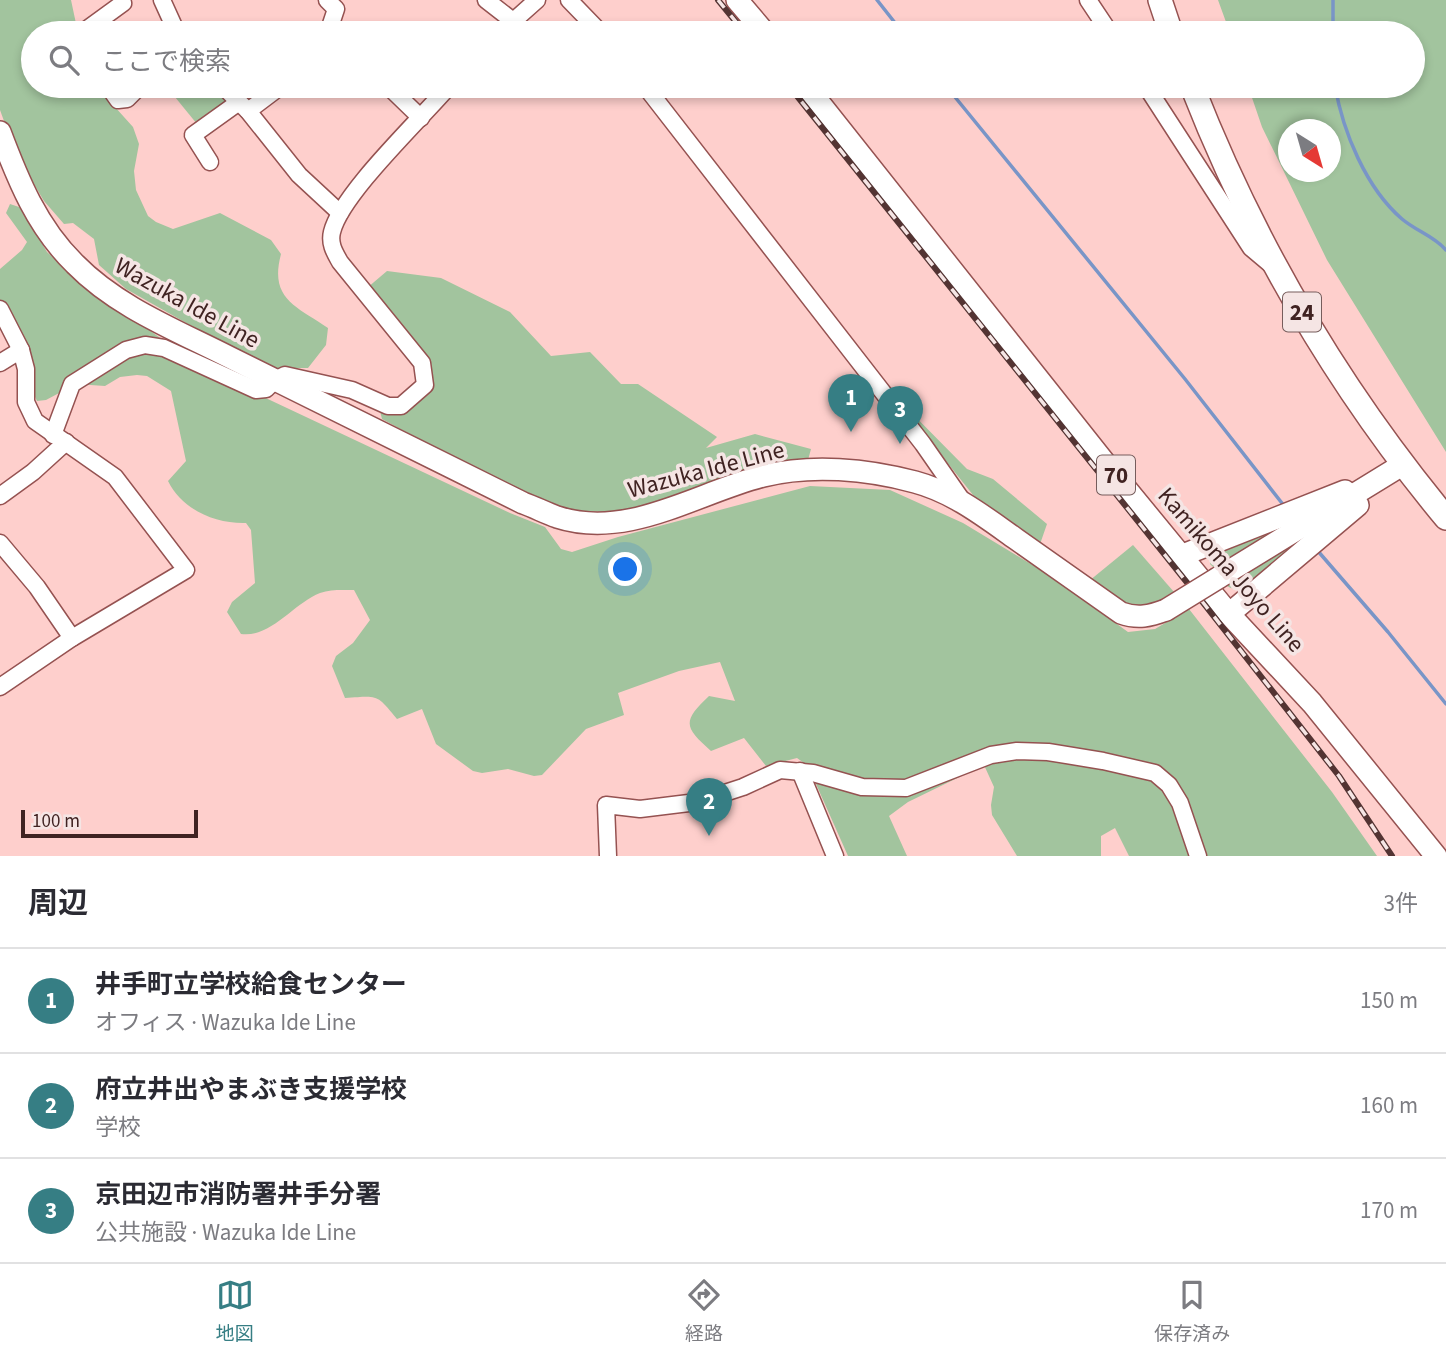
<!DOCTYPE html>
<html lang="ja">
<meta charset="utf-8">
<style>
:root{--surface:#fff;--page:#f7f7f7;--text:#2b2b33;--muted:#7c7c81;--line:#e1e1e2;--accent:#367e84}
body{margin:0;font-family:"Source Sans 3","Noto Sans JP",sans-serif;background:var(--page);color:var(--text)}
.compass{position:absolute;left:1278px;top:119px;width:63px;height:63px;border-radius:50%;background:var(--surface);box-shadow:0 4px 10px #0003;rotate:143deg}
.scale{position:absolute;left:21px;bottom:18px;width:177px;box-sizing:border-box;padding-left:7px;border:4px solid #402322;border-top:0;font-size:19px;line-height:24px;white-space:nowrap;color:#402322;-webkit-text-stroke:5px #f5e5e4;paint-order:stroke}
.you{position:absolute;left:626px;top:570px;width:24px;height:24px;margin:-18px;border:5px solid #fff;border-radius:50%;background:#1a73e8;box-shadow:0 0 0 10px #1a73e833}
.badge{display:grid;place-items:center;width:46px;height:46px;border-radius:50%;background:var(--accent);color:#fff;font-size:23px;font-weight:700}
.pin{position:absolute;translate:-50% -58px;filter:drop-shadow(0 2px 4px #0008)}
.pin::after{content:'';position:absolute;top:37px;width:24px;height:21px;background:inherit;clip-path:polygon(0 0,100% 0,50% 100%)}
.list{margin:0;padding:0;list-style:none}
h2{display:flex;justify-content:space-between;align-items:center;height:91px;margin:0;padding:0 28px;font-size:30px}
h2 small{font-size:23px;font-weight:400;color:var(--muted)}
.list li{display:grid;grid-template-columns:46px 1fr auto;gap:21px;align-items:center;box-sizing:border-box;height:105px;padding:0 28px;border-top:2px solid var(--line)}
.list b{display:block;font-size:26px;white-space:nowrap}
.list p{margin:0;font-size:23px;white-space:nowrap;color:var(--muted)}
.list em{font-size:23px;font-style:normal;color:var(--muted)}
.icon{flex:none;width:38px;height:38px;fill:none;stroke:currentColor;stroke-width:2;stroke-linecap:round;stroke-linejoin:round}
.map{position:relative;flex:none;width:1446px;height:856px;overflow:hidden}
.search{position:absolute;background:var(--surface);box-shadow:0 4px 10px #0003;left:21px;right:21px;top:21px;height:77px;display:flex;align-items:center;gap:18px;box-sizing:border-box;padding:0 24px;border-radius:38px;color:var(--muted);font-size:26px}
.sheet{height:406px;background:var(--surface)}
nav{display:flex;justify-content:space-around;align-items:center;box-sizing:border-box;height:98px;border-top:2px solid var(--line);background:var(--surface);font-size:19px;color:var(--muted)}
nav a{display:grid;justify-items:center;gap:4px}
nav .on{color:var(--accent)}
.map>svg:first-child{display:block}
.green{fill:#a2c49e;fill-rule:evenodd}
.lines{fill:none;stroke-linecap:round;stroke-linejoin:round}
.stream{stroke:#7995c7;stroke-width:3.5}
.minor-casing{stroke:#955251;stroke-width:19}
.major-casing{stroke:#955251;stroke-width:24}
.highway-casing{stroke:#955251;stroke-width:26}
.minor{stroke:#fff;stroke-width:16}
.major{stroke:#fff;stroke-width:21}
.highway{stroke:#fff;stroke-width:23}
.rail-casing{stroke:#533433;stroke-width:6}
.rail{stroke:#f5e5e4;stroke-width:3.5;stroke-dasharray:10;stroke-linecap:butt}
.major-bridge-casing{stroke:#955251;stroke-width:24;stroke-linecap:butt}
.major-bridge{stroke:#fff;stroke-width:21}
.labels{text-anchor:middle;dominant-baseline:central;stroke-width:7;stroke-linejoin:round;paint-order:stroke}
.shield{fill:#f5e5e4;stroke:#765d5c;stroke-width:2}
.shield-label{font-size:23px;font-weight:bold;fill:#402322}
.street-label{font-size:24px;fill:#402322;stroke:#f5e5e4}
</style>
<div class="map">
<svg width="1446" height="856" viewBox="0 0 1446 856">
<rect width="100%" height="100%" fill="#fecfcc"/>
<!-- green -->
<g class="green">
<path d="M0,0H71L78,33H33V86H101L115,107L133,127L139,144L134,171L136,190L148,216L156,222L173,229L220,213L271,240L281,254C269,299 296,306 328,328L326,345L308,368H266L126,289L99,265L94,239L73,223L64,224L44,201L16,154L0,110Z"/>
<path d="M1218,0H1446V452L1327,260L1262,127L1248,86H1413V33H1230ZM1288,130H1330V172H1288Z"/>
<path d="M166,86H214L228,100L197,124Z"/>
<path d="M10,204L19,207L24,213L47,252L74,276L202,368L510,513L545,527L561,549L572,552L618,537L810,486L890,490L963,523L1049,575L1128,632L1155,629L1189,609L1332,792L1377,856H1129L1115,828L1101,836V856H1017L992,815L991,805L994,787L984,765L908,802L889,816L907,856H848L808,766L797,758L766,766L744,738L711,751C685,728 681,722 709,696L735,701L720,662L679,671L618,693L624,715L586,729L542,775L534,776L508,769L482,773L473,771L436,744L422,709L397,719C376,693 378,696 345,698L332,666L336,656L353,643L370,620L354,590C343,590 331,589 320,593C294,603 271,638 241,634L227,612L232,602L255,583L251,530L246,523C216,524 182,510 168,481L186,461L171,391L147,376L137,375L120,377L105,386L76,384L46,400L37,401C30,389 36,379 33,367L0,301V269L22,250L27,242L6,213Z"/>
<path d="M387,271L441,278L510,312L551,356L590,352L621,384H638L717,437L706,448L755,434L811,449L808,460L734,473L666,501L619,512L567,511L490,478L382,419L380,411L430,376L367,288Z"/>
<path d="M891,392L967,469L993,479L1047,524L1039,547L977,500Z"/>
<path d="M1343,510L1252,586C1240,590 1232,591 1223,583Z"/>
<path d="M1303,518L1215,569L1210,564L1213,550Z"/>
<path d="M1133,545L1174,592L1143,609H1133L1089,581Z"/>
</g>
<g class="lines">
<!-- stream -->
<g class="stream">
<path d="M877,0L903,33"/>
<path d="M1333,0V33"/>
<path d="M946,86L1185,379L1285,507"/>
<path d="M1335,86C1343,132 1366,188 1402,219C1416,231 1434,236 1446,250"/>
<path d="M1317,550L1388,632L1446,704"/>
</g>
<!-- minor casing -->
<g class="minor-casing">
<g id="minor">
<path d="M162,0L177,33"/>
<path d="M327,0L336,9L328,33"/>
<path d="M486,0L513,21"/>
<path d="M569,0L601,33"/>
<path d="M1088,0L1110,33"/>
<path d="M88,33L86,30L123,3L122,0"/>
<path d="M500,33L537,0"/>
<path d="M108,86L118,100L127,99L140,86"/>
<path d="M223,86L248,111L299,175L340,213"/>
<path d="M388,86L421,118"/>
<path d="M645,86L923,444L964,503"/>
<path d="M1146,86L1251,248L1270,264"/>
<path d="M248,111L281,86"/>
<path d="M210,162L193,135L239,102"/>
<path d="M0,309L21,350L26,369V402L35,421L115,477L186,570L72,638L0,687"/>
<path d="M0,363L21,350"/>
<path d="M53,435L72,384L126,350L145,345L164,348L256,390L266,389L275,380L285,375L352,390L388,406H401L425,385L422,363L340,262C335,253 329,244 332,232C341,194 421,119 449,86"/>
<path d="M0,496L33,472L66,442"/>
<path d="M0,543L37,587L72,638"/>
<path d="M800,771L835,856"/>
<path d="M608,856L606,805L640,809L697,802L743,787L780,770L813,773L862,787L906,788L991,755L1017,751L1048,752L1103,761L1155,773L1169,785L1180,803L1198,856"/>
</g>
</g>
<!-- major casing -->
<g class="major-casing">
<g id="major">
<path d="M737,0L765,33"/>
<path d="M806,86L1105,463L1229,614L1312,703L1436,856"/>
<path d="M0,132C18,180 37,227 75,264C117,307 176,330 229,357C326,406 425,454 523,503C534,507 546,513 557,517C628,540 696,493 763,476C811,464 867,469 915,482C953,492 985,517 1016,539C1051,564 1086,588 1121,613C1138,619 1150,616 1166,610"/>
<path d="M1183,555L1345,491"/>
<path d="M1218,578L1402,465"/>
<path d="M1229,614L1358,505"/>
</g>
</g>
<!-- highway casing -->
<g class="highway-casing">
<g id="highway">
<path d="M1160,0L1171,33"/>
<path d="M1192,86C1253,242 1339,389 1446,518"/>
</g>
</g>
<!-- minor -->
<use href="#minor" class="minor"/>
<!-- major -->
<use href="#major" class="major"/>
<!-- highway -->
<use href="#highway" class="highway"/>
<!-- rail casing -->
<g class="rail-casing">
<g id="rail">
<path d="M718,0L745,33"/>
<path d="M789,86L1205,605L1339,776L1392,856"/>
</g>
</g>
<!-- rail -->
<use href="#rail" class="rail"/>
<!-- major-bridge casing -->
<g class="major-bridge-casing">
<path id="major-bridge" d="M1166,610L1218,578"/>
</g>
<!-- major-bridge -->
<use href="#major-bridge" class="major-bridge"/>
</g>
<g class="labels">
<!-- shield labels -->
<g class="shield">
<rect x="1283" y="292.5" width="38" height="39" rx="5"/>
<rect x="1097" y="455.5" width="38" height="39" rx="5"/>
</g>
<g class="shield-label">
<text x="1302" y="312">24</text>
<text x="1116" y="475">70</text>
</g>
<!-- street labels -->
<g class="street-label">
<text transform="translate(187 303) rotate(29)">Wazuka Ide Line</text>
<text transform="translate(706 470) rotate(-15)">Wazuka Ide Line</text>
<text transform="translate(1231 570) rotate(49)">Kamikoma Joyo Line</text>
</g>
</g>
</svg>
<svg class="compass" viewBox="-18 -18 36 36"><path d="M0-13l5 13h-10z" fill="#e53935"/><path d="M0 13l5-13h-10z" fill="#7c7c81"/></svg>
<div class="scale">100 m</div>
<div class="you"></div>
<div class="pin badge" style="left:851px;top:432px">1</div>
<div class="pin badge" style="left:709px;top:836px">2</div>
<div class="pin badge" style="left:900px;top:444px">3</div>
<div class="search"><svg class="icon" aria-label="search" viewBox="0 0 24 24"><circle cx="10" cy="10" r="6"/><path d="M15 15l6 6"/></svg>ここで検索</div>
</div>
<section class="sheet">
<h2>周辺<small>3件</small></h2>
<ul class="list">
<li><span class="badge">1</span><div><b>井手町立学校給食センター</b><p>オフィス · Wazuka Ide Line</p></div><em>150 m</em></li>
<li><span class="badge">2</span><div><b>府立井出やまぶき支援学校</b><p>学校</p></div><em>160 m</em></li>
<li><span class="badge">3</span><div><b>京田辺市消防署井手分署</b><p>公共施設 · Wazuka Ide Line</p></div><em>170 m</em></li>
</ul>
</section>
<nav>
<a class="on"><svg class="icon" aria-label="map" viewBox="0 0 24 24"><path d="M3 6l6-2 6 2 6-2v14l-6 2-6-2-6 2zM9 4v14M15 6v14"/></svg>地図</a>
<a><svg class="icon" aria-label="directions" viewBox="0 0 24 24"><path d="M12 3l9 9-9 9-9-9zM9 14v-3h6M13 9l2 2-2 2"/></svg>経路</a>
<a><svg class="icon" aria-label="saved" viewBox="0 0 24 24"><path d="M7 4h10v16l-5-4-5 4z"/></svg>保存済み</a>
</nav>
